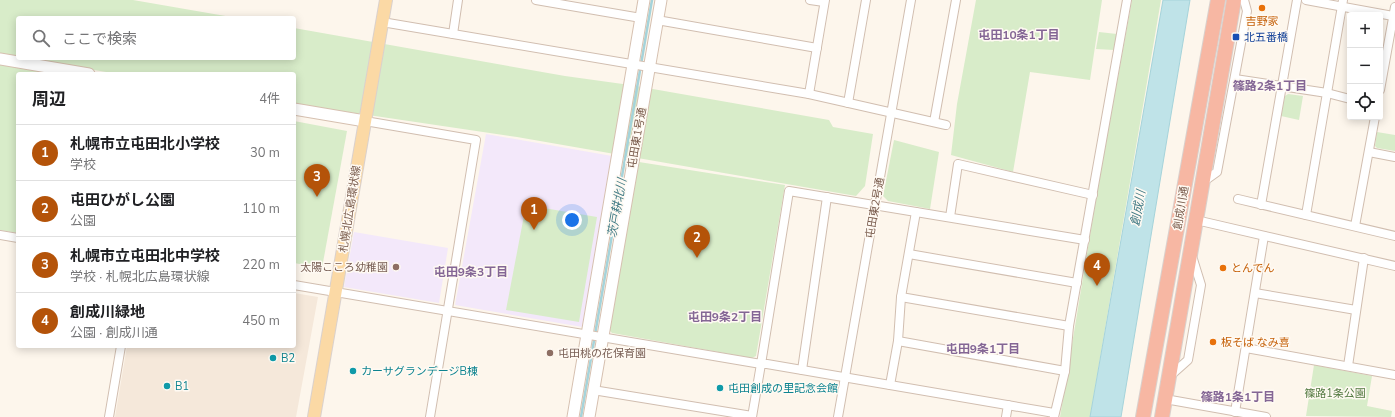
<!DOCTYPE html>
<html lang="ja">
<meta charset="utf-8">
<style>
:root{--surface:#fff;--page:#f6f6f6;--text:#202124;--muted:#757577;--line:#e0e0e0;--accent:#b45309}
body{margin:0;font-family:"Nunito Sans","Noto Sans JP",sans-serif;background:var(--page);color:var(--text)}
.controls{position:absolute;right:12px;top:12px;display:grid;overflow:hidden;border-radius:4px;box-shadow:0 2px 10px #0003}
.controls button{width:36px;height:36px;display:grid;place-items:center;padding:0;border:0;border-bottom:1px solid var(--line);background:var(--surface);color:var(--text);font:20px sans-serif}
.you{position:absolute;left:572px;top:220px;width:14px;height:14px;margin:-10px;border:3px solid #fff;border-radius:50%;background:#1a73e8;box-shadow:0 0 0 6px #1a73e833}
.badge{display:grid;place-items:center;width:26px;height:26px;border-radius:50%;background:var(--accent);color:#fff;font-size:13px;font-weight:700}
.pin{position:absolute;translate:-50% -33px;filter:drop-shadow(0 1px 2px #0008)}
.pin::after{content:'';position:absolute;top:21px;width:14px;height:12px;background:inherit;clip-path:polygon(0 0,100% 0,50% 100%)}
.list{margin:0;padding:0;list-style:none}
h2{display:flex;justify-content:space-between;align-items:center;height:52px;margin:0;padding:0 16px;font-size:17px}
h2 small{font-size:13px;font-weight:400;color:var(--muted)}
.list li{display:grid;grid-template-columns:26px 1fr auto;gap:12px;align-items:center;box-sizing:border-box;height:56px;padding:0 16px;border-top:1px solid var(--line)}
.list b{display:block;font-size:15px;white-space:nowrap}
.list p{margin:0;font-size:13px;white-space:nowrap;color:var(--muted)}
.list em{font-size:13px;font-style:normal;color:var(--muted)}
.icon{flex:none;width:22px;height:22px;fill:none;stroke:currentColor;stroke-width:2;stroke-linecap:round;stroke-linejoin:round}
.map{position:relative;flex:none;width:1395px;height:417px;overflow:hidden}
.search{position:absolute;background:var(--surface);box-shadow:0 2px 10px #0003;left:16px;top:16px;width:280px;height:44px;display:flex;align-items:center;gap:10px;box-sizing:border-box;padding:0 14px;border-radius:4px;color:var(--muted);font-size:15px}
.panel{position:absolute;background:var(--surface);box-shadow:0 2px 10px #0003;left:16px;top:72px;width:280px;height:276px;border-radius:4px}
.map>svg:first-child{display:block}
.residential{fill:#f5e8da}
.education{fill:#f3e8fa}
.green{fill:#d8ecc9}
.water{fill:#bfe3e8;stroke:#a5d3da}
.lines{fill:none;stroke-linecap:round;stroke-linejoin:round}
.stream{stroke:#a5d3da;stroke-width:2.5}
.street-casing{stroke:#d1beb0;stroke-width:10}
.secondary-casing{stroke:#d6c0b0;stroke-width:13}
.primary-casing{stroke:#dad1cd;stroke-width:14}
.highway-casing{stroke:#dad1cd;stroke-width:16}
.street{stroke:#fff;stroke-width:8}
.secondary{stroke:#fff;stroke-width:11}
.primary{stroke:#fbd9a5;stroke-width:12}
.highway{stroke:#f7b7a3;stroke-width:14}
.food-dot{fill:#e8710a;stroke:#fffaf3;stroke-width:1.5}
.transit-dot{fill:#1a4fb4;stroke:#fffaf3;stroke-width:1.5}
.education-dot{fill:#8d6e63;stroke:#fffaf3;stroke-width:1.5}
.culture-dot{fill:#0f9aa8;stroke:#fffaf3;stroke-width:1.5}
.labels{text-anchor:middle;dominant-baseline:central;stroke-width:3;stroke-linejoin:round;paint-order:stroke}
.food-label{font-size:11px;fill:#c56008;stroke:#fffaf3;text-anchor:start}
.transit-label{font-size:11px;fill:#164399;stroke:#fffaf3;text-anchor:start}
.street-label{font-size:11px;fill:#7a5c4d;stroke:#fffaf3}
.education-label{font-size:11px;fill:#785e54;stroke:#fffaf3;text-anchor:end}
.culture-label{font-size:11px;fill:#0d838f;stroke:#fffaf3;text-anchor:start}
.park-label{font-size:11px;fill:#537a41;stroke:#fffaf3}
.neighbourhood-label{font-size:12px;font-weight:bold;fill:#846695;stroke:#fffaf3}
.water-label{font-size:12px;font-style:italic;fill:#437c86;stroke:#fffaf3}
</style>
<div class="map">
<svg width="1395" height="417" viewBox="0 0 1395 417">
<rect width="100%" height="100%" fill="#fdf6ec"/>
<!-- residential -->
<path class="residential" d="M294,293L318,297L296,417H115L127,346H294Z"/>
<!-- education -->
<g class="education">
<path d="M486,134L612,156L582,327L455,305Z"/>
<path d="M354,232L448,248L439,303L344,287Z"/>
</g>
<!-- green -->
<g class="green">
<path d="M0,0H133L237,18H18V57L0,54Z"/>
<path d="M976,0H1102L1090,80L1030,72L1013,172L951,155L957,104Z"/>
<path d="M1132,0H1161L1090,417H1060L1098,187Z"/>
<path d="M294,28L565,76L630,85L829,120L833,127L873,134L865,186L856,196L517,137L294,104V74H118L23,58H294Z"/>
<path d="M1099,32L1117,34L1114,50L1096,49Z"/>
<path d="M0,64L58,74H18V233L0,230Z"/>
<path d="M1288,94L1303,96L1299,120L1281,116L1285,96Z"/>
<path d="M294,121L347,131L322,268L294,263Z"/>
<path d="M1377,132L1395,135V151L1377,148L1375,146Z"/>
<path d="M894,140L939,152L930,209L888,201L883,196Z"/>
<path d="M639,162L785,185L756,356L752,358L612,333L609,330Z"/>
<path d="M526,205L597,217L579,322L506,310Z"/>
<path d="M1314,365L1372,376L1367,406L1392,411L1391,417L1306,416Z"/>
</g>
<!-- water -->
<path class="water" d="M1163,0H1190L1121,417H1090Z"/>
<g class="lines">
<!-- stream -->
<path class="stream" d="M581,417L652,0"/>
<!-- street casing -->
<g class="street-casing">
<g id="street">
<path d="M536,0L641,18"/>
<path d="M810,0L824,2"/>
<path d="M1306,0L1393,16"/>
<path d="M657,20L817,48"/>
<path d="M382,22L809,94L946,125"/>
<path d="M453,34L458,0"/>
<path d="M1235,79L1327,93L1350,99"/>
<path d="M1380,90L1395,7"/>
<path d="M809,94L825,0"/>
<path d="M848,103L866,0"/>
<path d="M365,121L476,140L430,417"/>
<path d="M934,122L956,0"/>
<path d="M1369,152L1395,157"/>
<path d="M1203,182L1217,172L1247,11L1244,0"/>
<path d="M1238,199L1395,236"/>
<path d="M1261,205L1297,0"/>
<path d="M1306,215L1343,0"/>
<path d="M950,217L958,164L1093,195"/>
<path d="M1196,220L1395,266"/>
<path d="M1355,226L1375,117"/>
<path d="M0,235L18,238"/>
<path d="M909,254L1077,283"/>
<path d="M294,285L761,364L789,191L1085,240"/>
<path d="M1255,293L1356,310"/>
<path d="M901,297L1069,326"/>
<path d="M898,341L1065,371"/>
<path d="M1246,348L1395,375"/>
<path d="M1348,366L1364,258"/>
<path d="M802,370L827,197"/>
<path d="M1170,376L1188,360L1201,285L1192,256"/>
<path d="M890,385L898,341L901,297L916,212"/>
<path d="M593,390L752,416"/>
<path d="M1165,399L1266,417"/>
<path d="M1235,412L1264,236"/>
<path d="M109,417L121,346"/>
<path d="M752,417L761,364H767L1054,413"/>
<path d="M838,417L911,0"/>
<path d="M1006,417L1008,405"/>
<path d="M1054,417L1065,371L1069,326L1127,0"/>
</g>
</g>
<!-- secondary casing -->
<g class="secondary-casing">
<g id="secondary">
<path d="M0,59L89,74"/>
<path d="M294,109L365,121"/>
<path d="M573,417L644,0"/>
<path d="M589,417L661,0"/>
</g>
</g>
<!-- primary casing -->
<g class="primary-casing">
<path id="primary" d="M314,417L386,0"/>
</g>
<!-- highway casing -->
<g class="highway-casing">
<g id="highway">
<path d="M1143,417L1218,0"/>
<path d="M1162,417L1234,0"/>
</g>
</g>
<!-- street -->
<use href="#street" class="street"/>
<!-- secondary -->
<use href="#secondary" class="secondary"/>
<!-- primary -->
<use href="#primary" class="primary"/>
<!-- highway -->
<use href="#highway" class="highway"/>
</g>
<!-- markers -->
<g class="food-dot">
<circle cx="1262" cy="8" r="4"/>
<circle cx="1223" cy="268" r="4"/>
<circle cx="1213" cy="342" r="4"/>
</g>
<rect class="transit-dot" x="1232" y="33" width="8" height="8" rx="2"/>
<g class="education-dot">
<circle cx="396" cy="267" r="4"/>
<circle cx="550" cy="353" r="4"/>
</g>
<g class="culture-dot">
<circle cx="273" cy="358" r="4"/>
<circle cx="353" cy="371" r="4"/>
<circle cx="167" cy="386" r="4"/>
<circle cx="720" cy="388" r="4"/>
</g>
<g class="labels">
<!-- food labels -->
<g class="food-label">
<text x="1262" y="21" text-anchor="middle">吉野家</text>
<text x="1231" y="268">とんでん</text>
<text x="1221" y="342">板そば なみ喜</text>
</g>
<!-- transit labels -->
<g class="transit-label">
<text x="1244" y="37">北五番橋</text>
</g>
<!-- street labels -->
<g class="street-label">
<text transform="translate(637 138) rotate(-80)">屯田東1号通</text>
<text transform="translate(875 208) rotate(-80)">屯田東2号通</text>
<text transform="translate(1181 208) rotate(-80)">創成川通</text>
<text transform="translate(350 209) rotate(-81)">札幌北広島環状線</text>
</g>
<!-- education labels -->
<g class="education-label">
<text x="388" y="267">太陽こころ幼稚園</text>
<text x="558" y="353" text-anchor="start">屯田桃の花保育園</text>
</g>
<!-- culture labels -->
<g class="culture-label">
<text x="281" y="358">B2</text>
<text x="361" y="371">カーサグランデージB棟</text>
<text x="175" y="386">B1</text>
<text x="728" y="388">屯田創成の里記念会館</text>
</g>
<!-- park labels -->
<g class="park-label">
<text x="1335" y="393">篠路1条公園</text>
</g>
<!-- neighbourhood labels -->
<g class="neighbourhood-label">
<text x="1019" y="35">屯田10条1丁目</text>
<text x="1270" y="86">篠路2条1丁目</text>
<text x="471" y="272">屯田9条3丁目</text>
<text x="725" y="317">屯田9条2丁目</text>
<text x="983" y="349">屯田9条1丁目</text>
<text x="1238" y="397">篠路1条1丁目</text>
</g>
<!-- water labels -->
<g class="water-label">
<text transform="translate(617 208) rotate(-80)">茨戸耕北川</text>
<text transform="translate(1138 208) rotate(-80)">創成川</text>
</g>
</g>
</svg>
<div class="controls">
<button>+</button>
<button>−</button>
<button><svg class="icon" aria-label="locate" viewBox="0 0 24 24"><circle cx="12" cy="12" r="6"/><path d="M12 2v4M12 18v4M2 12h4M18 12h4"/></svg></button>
</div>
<div class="you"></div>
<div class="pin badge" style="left:534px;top:230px">1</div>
<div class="pin badge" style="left:697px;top:258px">2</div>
<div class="pin badge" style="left:317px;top:197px">3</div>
<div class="pin badge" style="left:1097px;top:286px">4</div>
<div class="search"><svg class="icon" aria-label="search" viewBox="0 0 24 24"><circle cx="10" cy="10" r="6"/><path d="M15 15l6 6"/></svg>ここで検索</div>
<section class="panel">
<h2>周辺<small>4件</small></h2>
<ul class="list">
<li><span class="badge">1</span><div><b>札幌市立屯田北小学校</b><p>学校</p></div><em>30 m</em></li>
<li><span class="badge">2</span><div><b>屯田ひがし公園</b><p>公園</p></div><em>110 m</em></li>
<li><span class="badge">3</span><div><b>札幌市立屯田北中学校</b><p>学校 · 札幌北広島環状線</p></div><em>220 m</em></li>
<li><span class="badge">4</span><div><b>創成川緑地</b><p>公園 · 創成川通</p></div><em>450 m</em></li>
</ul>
</section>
</div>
